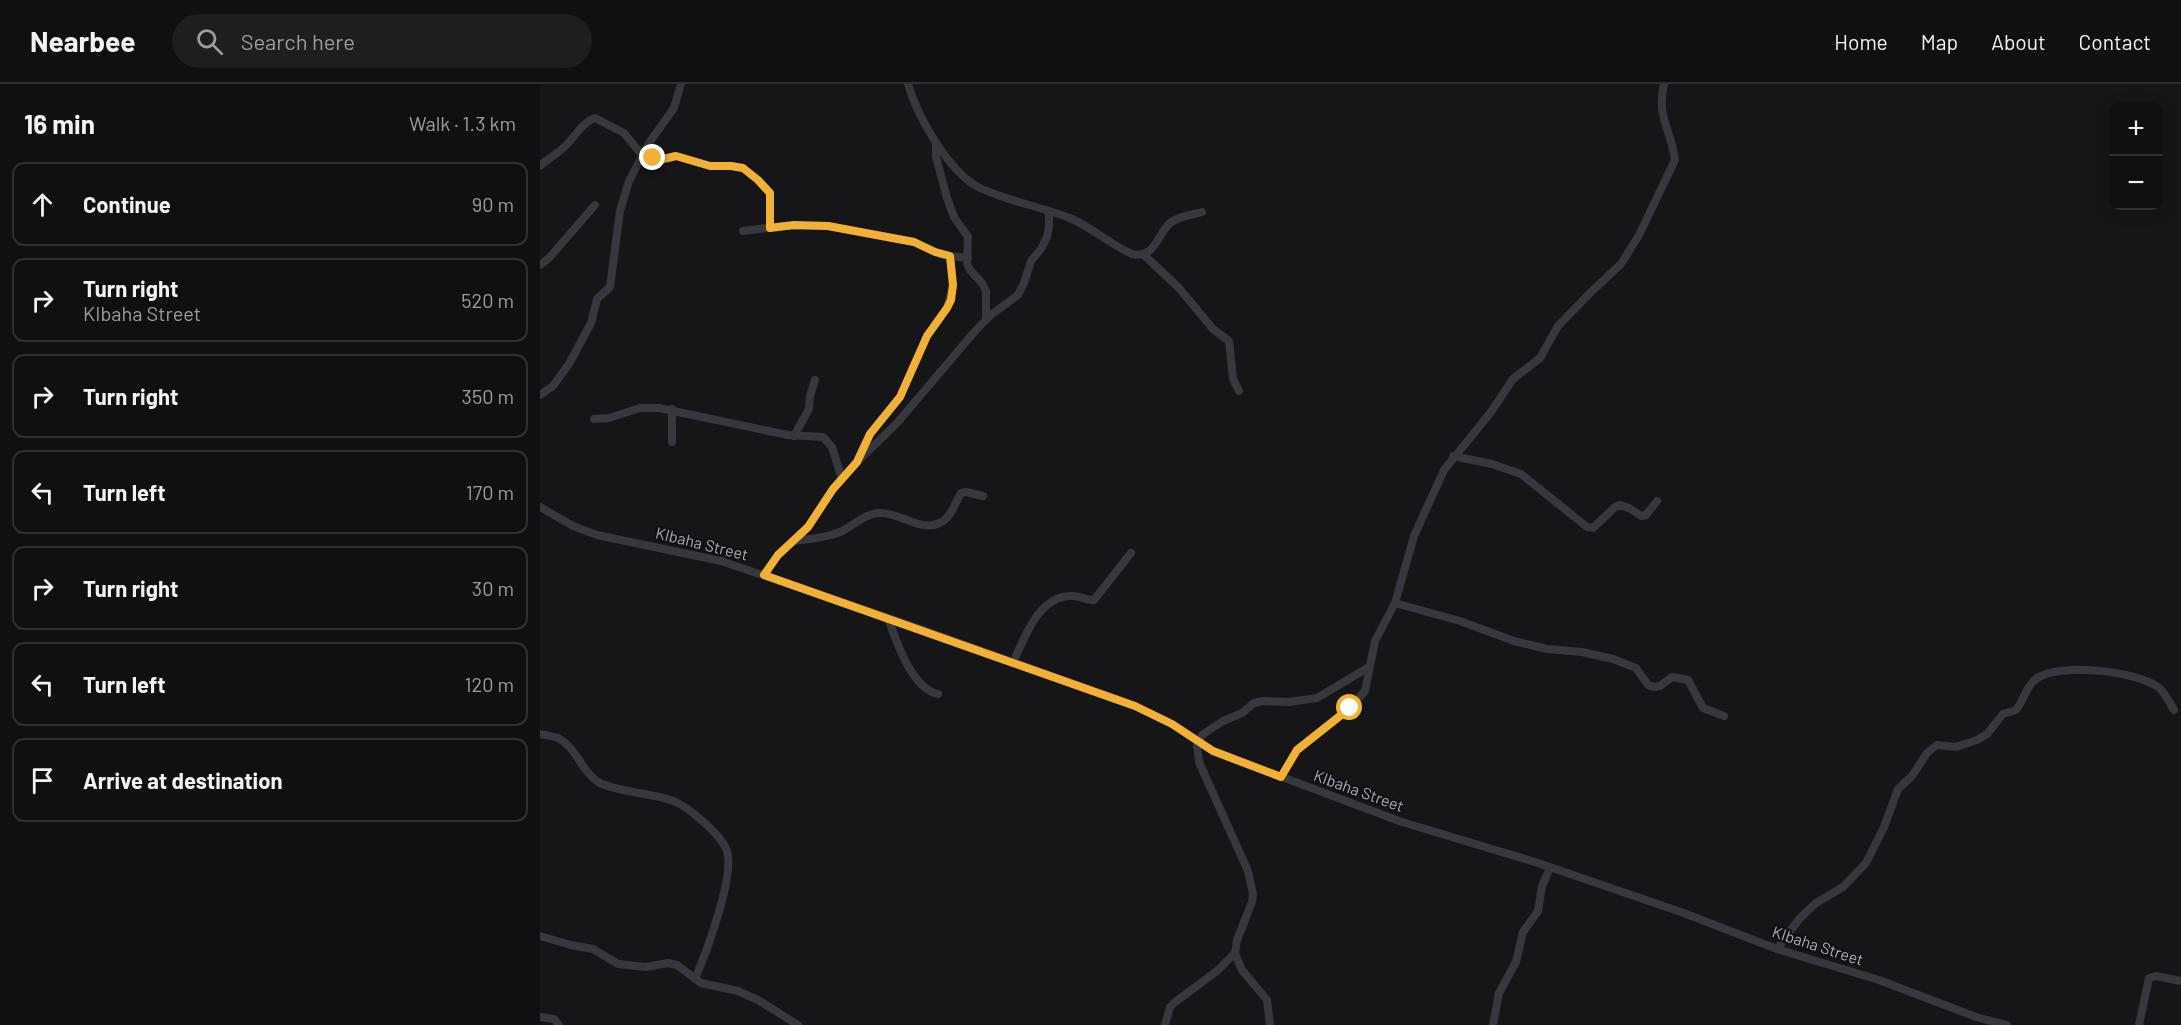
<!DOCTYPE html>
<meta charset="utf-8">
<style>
:root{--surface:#101012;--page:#1e1e20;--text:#f1f3f6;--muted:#9c9d9f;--line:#303032}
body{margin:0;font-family:Barlow,sans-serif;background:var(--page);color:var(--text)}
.controls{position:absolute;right:18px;top:18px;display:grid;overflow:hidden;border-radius:12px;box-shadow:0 3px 15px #0003}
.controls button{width:54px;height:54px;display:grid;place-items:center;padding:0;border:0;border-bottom:2px solid var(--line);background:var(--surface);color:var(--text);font:30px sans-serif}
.stop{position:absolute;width:18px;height:18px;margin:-14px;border:4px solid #f2b134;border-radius:50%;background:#fff}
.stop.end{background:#f2b134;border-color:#fff;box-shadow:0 2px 6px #0008}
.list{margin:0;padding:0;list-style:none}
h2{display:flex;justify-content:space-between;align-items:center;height:78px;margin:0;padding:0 24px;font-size:26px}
h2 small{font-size:20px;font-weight:400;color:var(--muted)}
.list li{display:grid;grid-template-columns:39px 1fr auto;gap:18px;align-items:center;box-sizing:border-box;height:84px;margin:0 12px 12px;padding:0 12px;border:2px solid var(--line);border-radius:12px}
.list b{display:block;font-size:22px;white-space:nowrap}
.list p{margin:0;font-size:20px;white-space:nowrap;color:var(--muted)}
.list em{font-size:20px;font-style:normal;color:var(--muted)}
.icon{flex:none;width:33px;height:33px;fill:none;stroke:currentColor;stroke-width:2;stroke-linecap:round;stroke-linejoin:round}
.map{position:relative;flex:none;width:1641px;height:941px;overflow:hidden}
header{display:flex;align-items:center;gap:36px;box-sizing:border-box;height:84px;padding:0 30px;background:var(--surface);border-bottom:2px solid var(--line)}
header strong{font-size:28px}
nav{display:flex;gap:33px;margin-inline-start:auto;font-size:21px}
.search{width:420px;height:54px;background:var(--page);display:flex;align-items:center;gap:15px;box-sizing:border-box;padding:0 21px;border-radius:33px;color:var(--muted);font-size:22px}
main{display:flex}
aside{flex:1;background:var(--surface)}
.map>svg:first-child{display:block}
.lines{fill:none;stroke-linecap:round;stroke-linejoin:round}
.minor{stroke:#37383d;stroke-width:8}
.route{stroke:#f2b134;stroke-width:8}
.labels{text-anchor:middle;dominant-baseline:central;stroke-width:4.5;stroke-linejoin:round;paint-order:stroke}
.street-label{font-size:16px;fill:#a8adb8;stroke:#111113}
</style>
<header>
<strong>Nearbee</strong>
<div class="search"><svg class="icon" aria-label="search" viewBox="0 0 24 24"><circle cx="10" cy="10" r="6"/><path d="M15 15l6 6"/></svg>Search here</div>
<nav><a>Home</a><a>Map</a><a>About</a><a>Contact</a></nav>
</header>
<main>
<aside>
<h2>16 min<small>Walk · 1.3 km</small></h2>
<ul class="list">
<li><svg class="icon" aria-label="ahead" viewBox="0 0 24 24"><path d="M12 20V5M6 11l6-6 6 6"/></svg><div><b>Continue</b></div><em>90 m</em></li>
<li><svg class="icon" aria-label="right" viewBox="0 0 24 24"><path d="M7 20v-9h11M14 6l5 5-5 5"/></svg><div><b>Turn right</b><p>KIbaha Street</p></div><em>520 m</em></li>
<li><svg class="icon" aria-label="right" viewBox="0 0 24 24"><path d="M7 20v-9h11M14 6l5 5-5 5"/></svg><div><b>Turn right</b></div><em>350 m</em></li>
<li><svg class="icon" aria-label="left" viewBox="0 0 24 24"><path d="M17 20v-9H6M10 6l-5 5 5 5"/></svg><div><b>Turn left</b></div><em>170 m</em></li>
<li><svg class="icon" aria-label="right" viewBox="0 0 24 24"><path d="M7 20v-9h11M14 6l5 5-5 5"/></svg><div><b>Turn right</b></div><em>30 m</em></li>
<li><svg class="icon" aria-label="left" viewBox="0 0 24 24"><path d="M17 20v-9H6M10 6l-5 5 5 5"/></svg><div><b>Turn left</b></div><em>120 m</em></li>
<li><svg class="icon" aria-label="arrive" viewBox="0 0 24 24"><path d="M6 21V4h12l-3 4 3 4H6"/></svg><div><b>Arrive at destination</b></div></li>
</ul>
</aside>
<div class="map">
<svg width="1641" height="941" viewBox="0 0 1641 941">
<rect width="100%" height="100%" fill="#161618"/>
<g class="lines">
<!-- minor -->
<g class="minor">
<path d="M368,0C377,32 409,89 440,104C470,118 503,123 532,135C554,145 571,161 592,170C615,175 617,151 630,139C639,132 651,131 662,128"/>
<path d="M396,59V73L407,114L414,133L428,153L427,179L430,186L442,199L446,207V235"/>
<path d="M103,69L119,76L136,72L170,82H191L203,84L218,96L230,109V144"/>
<path d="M0,82C7,75 16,71 23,64C34,55 42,38 55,34L84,49L102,71"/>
<path d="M203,147L243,142H288L374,158L403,171L428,174"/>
<path d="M604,171L639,204L673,245L689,257L693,295L699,307"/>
<path d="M0,181L9,174L55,121"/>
<path d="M0,311L13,302L29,280L51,239L57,215L70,203L80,127L89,97L109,59L134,24L141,0"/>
<path d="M132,325V358"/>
<path d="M54,335L69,334L100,324H119L248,351L283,353L292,363L302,395"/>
<path d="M254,352L269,325L270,312L275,296"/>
<path d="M913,372L952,380L981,390L1047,443L1053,444L1075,423L1080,421L1089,424L1101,432L1106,431L1117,417"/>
<path d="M318,375L330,350L360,313L387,252L407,224L413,201L410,172"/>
<path d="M0,423L33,442L57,451L181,477L369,541L595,622L632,640L673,667L862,738L995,778L1141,828L1237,865L1339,896L1436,933L1467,941"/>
<path d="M254,457C270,455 285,454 300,448C313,442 327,428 341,429C361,429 380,448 400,439C411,434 415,419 421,409L426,408L443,412"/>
<path d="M224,491L238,471L268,443L293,405L317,378L357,339L436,246L452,230L478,211L484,199L491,177L501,165L507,153L509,142V128"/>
<path d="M855,519L920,537L974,557L1007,565L1042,568L1073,575L1096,584L1108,601L1114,603L1120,602L1132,593L1148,596L1163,624L1184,632"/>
<path d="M348,534C356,557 372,605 398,610"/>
<path d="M473,579C484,555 498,512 531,512C540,511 546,517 554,516L591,469"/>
<path d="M0,650C6,651 13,652 18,654C38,664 42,691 62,700C85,709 111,709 134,717C149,724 181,750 187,767C195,792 166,869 155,895"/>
<path d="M741,693L757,666L810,624L825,607L835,557L855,519L874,452L904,386L951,328L973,295L1000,274L1018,242L1051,208L1081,180L1099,151L1135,76C1132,48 1116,33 1124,0"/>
<path d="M0,852L31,861L53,865L78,880L106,883L128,879L137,881L161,899L198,907L218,916L258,941"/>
<path d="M1237,865L1260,834L1276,819L1303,803L1326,779L1344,743L1358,705L1372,692L1387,669L1397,661L1416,663L1437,656L1447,650L1463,630L1476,626C1484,616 1486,602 1496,595C1519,578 1595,587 1618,603C1625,608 1629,618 1634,626"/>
<path d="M0,933L14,935L19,941"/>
<path d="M625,941L630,923L634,919L677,887L695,869"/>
<path d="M730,941L727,916L702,886L695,869L697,856L712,818L713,810L708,787L659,678L657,662L662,651L683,637L702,629L714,619L723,617L749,618L777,614L829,583"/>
<path d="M953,941L959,909L976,878L983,848L998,827L1002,802L1010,784"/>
<path d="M1599,941L1609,894L1616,892L1641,897"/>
</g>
</g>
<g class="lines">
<!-- route -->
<path class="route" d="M113,74L119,76L136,72L170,82H191L203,84L218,96L230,109V144L254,141L288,142L374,158L395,168L410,172L413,201L411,216L407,224L387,252L360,313L330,350L317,378L293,405L268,443L238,471L224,491L595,622L632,640L673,667L741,693L757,666L810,624"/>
</g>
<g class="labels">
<!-- street labels -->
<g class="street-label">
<text transform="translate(162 459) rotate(14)">KIbaha Street</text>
<text transform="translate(819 706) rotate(20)">KIbaha Street</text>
<text transform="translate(1278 861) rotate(18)">KIbaha Street</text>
</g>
</g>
</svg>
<div class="controls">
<button>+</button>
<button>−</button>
</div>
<div class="stop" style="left:810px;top:624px"></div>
<div class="stop end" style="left:113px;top:74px"></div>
</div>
</main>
